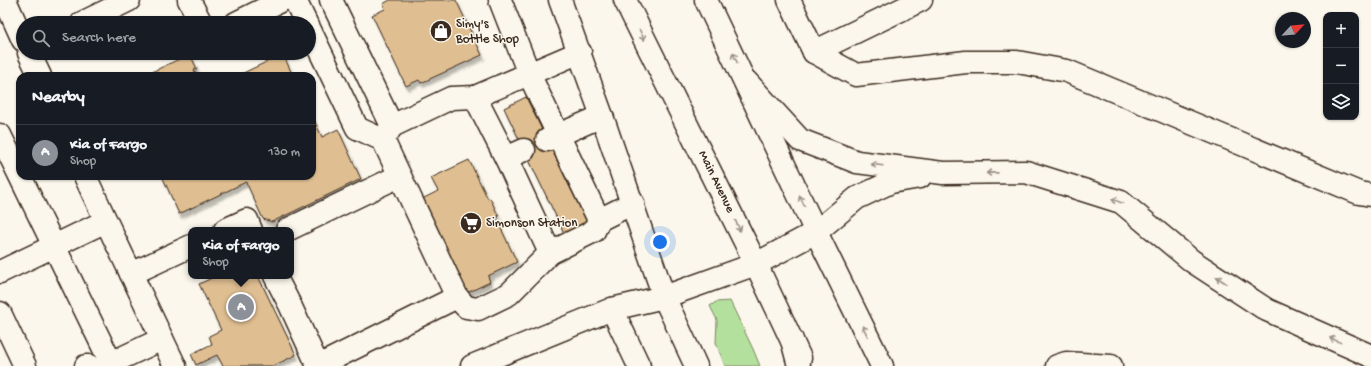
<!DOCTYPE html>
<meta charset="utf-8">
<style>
:root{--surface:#171b24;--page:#242831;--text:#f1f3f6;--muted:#9ea1a6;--line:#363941;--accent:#8c9099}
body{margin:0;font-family:"Gochi Hand",sans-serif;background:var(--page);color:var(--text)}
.controls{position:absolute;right:12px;top:12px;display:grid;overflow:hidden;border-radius:8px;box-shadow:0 1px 3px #0004}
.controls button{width:36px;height:36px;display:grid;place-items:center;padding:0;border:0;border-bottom:1px solid var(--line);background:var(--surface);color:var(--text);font:20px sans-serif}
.compass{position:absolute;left:1275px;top:12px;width:36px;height:36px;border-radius:50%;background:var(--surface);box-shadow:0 1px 3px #0004;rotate:64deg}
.you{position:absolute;left:660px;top:242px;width:14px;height:14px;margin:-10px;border:3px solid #fff;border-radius:50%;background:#1a73e8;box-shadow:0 0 0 6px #1a73e833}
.badge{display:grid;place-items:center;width:26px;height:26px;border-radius:50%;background:var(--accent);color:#fff;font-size:13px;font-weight:700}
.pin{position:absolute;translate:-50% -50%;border:2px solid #fff;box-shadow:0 1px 4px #0006}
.popup{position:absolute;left:188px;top:227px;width:106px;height:52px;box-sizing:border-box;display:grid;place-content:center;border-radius:8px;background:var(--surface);filter:drop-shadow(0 1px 3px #0005);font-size:13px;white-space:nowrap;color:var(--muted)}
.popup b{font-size:15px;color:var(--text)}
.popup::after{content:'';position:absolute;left:50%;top:100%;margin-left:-8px;border:8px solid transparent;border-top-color:var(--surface)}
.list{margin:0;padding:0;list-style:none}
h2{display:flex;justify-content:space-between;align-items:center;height:52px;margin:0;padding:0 16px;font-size:17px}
h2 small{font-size:13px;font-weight:400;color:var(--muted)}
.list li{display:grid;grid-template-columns:26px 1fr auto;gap:12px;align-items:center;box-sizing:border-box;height:56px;padding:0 16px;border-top:1px solid var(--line)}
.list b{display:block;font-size:15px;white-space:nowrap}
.list p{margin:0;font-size:13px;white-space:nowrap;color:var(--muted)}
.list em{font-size:13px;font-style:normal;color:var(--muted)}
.icon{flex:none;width:22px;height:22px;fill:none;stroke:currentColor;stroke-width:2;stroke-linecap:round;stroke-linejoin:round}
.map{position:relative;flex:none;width:1371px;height:366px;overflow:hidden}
.search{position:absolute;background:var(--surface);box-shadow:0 1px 3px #0004;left:16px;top:16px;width:300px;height:44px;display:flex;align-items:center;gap:10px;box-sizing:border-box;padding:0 14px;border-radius:22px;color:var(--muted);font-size:15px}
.panel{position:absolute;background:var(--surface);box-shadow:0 1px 3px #0004;left:16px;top:72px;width:300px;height:108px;border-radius:12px}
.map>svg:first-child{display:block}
.green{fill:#b4e09e;stroke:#78855e}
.building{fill:#dfbe91;stroke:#3b2a1e;filter:url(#shadow)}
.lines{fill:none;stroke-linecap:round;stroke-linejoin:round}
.minor-casing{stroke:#3b2a1e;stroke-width:25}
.major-casing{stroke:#3b2a1e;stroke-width:25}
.highway-casing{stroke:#3b2a1e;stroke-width:25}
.minor{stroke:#fbf7ec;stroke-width:22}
.major{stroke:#fbf7ec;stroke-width:22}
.highway{stroke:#fbf7ec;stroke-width:22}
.oneway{stroke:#9b9085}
.labels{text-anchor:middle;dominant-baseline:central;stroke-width:3;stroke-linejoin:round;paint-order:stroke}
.poi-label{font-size:13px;fill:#3b2a1e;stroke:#fbf7ec;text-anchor:start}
.street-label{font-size:13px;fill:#3b2a1e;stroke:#fbf7ec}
</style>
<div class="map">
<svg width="1371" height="366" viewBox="0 0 1371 366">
<defs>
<filter id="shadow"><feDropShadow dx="2.5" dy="4.5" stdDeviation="1" flood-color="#0004"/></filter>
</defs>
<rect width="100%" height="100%" fill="#fbf7ec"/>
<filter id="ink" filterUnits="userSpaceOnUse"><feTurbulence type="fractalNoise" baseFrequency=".025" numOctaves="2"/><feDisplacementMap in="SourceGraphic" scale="8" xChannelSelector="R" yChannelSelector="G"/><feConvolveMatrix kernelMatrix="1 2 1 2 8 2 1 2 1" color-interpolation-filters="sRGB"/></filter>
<g filter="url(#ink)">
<!-- green -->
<path class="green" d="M730,301L753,349L760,366H725L716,343L717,320L710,306L716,302Z"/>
<!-- building -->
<g class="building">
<path d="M390,0H456L482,55L421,83L419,80L406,86L372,15L385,9L383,4Z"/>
<path d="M190,54L197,69L194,70L197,76H143Z"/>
<path d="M283,54L293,76H237Z"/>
<path d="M526,97L588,224L565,235L504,108Z"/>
<path d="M312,116L322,137L338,129L361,179L272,222L263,219L246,182L179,214L162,176H312Z"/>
<path d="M469,160L488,199L490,198L499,217L496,218L517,262L488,276L490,282L467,293L422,199L438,191L431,178Z"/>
<path d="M216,276H258L296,355L273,366H223L217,355L196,365L191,354L212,344L209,336L221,330L199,284Z"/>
</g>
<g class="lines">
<!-- minor casing -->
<g class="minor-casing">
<g id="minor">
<path d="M5,0L23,40"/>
<path d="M189,0L201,23"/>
<path d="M295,0L306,23"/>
<path d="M331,0L392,126L451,98L475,97L580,52"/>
<path d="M500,0L529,74L599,220"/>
<path d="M789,0L814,52"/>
<path d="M82,23L129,0"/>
<path d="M236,23L282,0"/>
<path d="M309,28L357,128L383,140"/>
<path d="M814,52L856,75L966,62H1017L1067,71L1359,193L1371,195"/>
<path d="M814,52L921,0"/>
<path d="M29,53L40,76"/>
<path d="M475,97L506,158L550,253"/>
<path d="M392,126L383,140L457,297L466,307L478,309L509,294L550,253L594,231L599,220L633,203"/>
<path d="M0,135L111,363L105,366"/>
<path d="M547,140L602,116"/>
<path d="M506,158L524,150"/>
<path d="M106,221L175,366"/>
<path d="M225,230L247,220L251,230"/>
<path d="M287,230L399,176"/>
<path d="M0,272L106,221L85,176"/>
<path d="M131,274L191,246"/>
<path d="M275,276L290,305L318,366L457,297"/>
<path d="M612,309L639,366"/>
<path d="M0,313L25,366"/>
<path d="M86,366H89"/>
<path d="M112,366L111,363L162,339"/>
<path d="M472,366L612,309L664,297L602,116L560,0"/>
<path d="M696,366L664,297L756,264"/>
</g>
</g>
<!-- major casing -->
<g class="major-casing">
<g id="major">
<path d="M625,0L756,264L800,358"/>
<path d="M706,0L816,232L882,366"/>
<path d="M756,264L816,232"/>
</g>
</g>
<!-- highway casing -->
<g class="highway-casing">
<g id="highway">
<path d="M746,81L800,140L857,162L943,173L1026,172L1121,202L1192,261L1267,310L1371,356"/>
<path d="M816,232L857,198L891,182L920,177"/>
<path d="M792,340L799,366"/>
<path d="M1057,366L1066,363L1111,366"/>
</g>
</g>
<!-- minor -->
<use href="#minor" class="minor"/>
<!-- major -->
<use href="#major" class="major"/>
<!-- highway -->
<use href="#highway" class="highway"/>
</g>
<!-- one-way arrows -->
<defs><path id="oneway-shaft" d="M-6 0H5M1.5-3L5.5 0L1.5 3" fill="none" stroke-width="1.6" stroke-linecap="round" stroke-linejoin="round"/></defs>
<g class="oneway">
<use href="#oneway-shaft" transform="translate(642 35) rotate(64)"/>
<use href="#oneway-shaft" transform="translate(735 58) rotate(-116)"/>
<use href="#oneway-shaft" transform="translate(877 165) rotate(-173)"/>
<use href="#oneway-shaft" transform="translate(992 173) rotate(179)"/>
<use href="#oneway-shaft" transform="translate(802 201) rotate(-115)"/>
<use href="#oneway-shaft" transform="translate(1117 201) rotate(-158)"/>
<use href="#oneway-shaft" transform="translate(738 226) rotate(64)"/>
<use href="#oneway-shaft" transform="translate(1221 280) rotate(-147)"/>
<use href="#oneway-shaft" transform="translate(865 331) rotate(-116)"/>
<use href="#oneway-shaft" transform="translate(1335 340) rotate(-156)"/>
</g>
</g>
<!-- icons -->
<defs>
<g id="shop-disc" transform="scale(1.15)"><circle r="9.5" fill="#3b2a1e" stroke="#fbf7ec"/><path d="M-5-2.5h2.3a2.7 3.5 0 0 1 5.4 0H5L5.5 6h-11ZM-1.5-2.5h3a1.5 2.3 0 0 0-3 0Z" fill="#fff"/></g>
<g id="supermarket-disc" transform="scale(1.15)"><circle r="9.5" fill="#3b2a1e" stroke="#fbf7ec"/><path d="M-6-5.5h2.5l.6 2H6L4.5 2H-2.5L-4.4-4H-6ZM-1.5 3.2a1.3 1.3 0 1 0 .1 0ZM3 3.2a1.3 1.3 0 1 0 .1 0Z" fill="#fff"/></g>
</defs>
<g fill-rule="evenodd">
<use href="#shop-disc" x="441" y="31"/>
<use href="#supermarket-disc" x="471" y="223"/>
</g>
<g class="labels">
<!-- poi labels -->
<g class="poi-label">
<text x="456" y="24">Simy's<tspan x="456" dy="15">Bottle Shop</tspan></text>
<text x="486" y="223">Simonson Station</text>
</g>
<!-- street labels -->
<g class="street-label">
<text transform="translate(716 182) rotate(64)">Main Avenue</text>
</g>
</g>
</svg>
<div class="controls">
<button>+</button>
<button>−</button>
<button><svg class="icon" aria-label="layers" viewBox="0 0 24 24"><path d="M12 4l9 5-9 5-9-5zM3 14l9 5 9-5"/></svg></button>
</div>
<svg class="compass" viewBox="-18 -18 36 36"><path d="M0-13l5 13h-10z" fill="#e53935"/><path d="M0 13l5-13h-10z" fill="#9ea1a6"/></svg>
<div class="you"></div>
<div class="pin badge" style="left:241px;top:307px">A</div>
<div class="popup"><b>Kia of Fargo</b>Shop</div>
<div class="search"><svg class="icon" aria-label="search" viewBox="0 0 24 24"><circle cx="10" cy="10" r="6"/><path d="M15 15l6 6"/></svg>Search here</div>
<section class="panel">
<h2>Nearby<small></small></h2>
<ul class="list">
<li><span class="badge">A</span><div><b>Kia of Fargo</b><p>Shop</p></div><em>130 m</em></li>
</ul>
</section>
</div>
